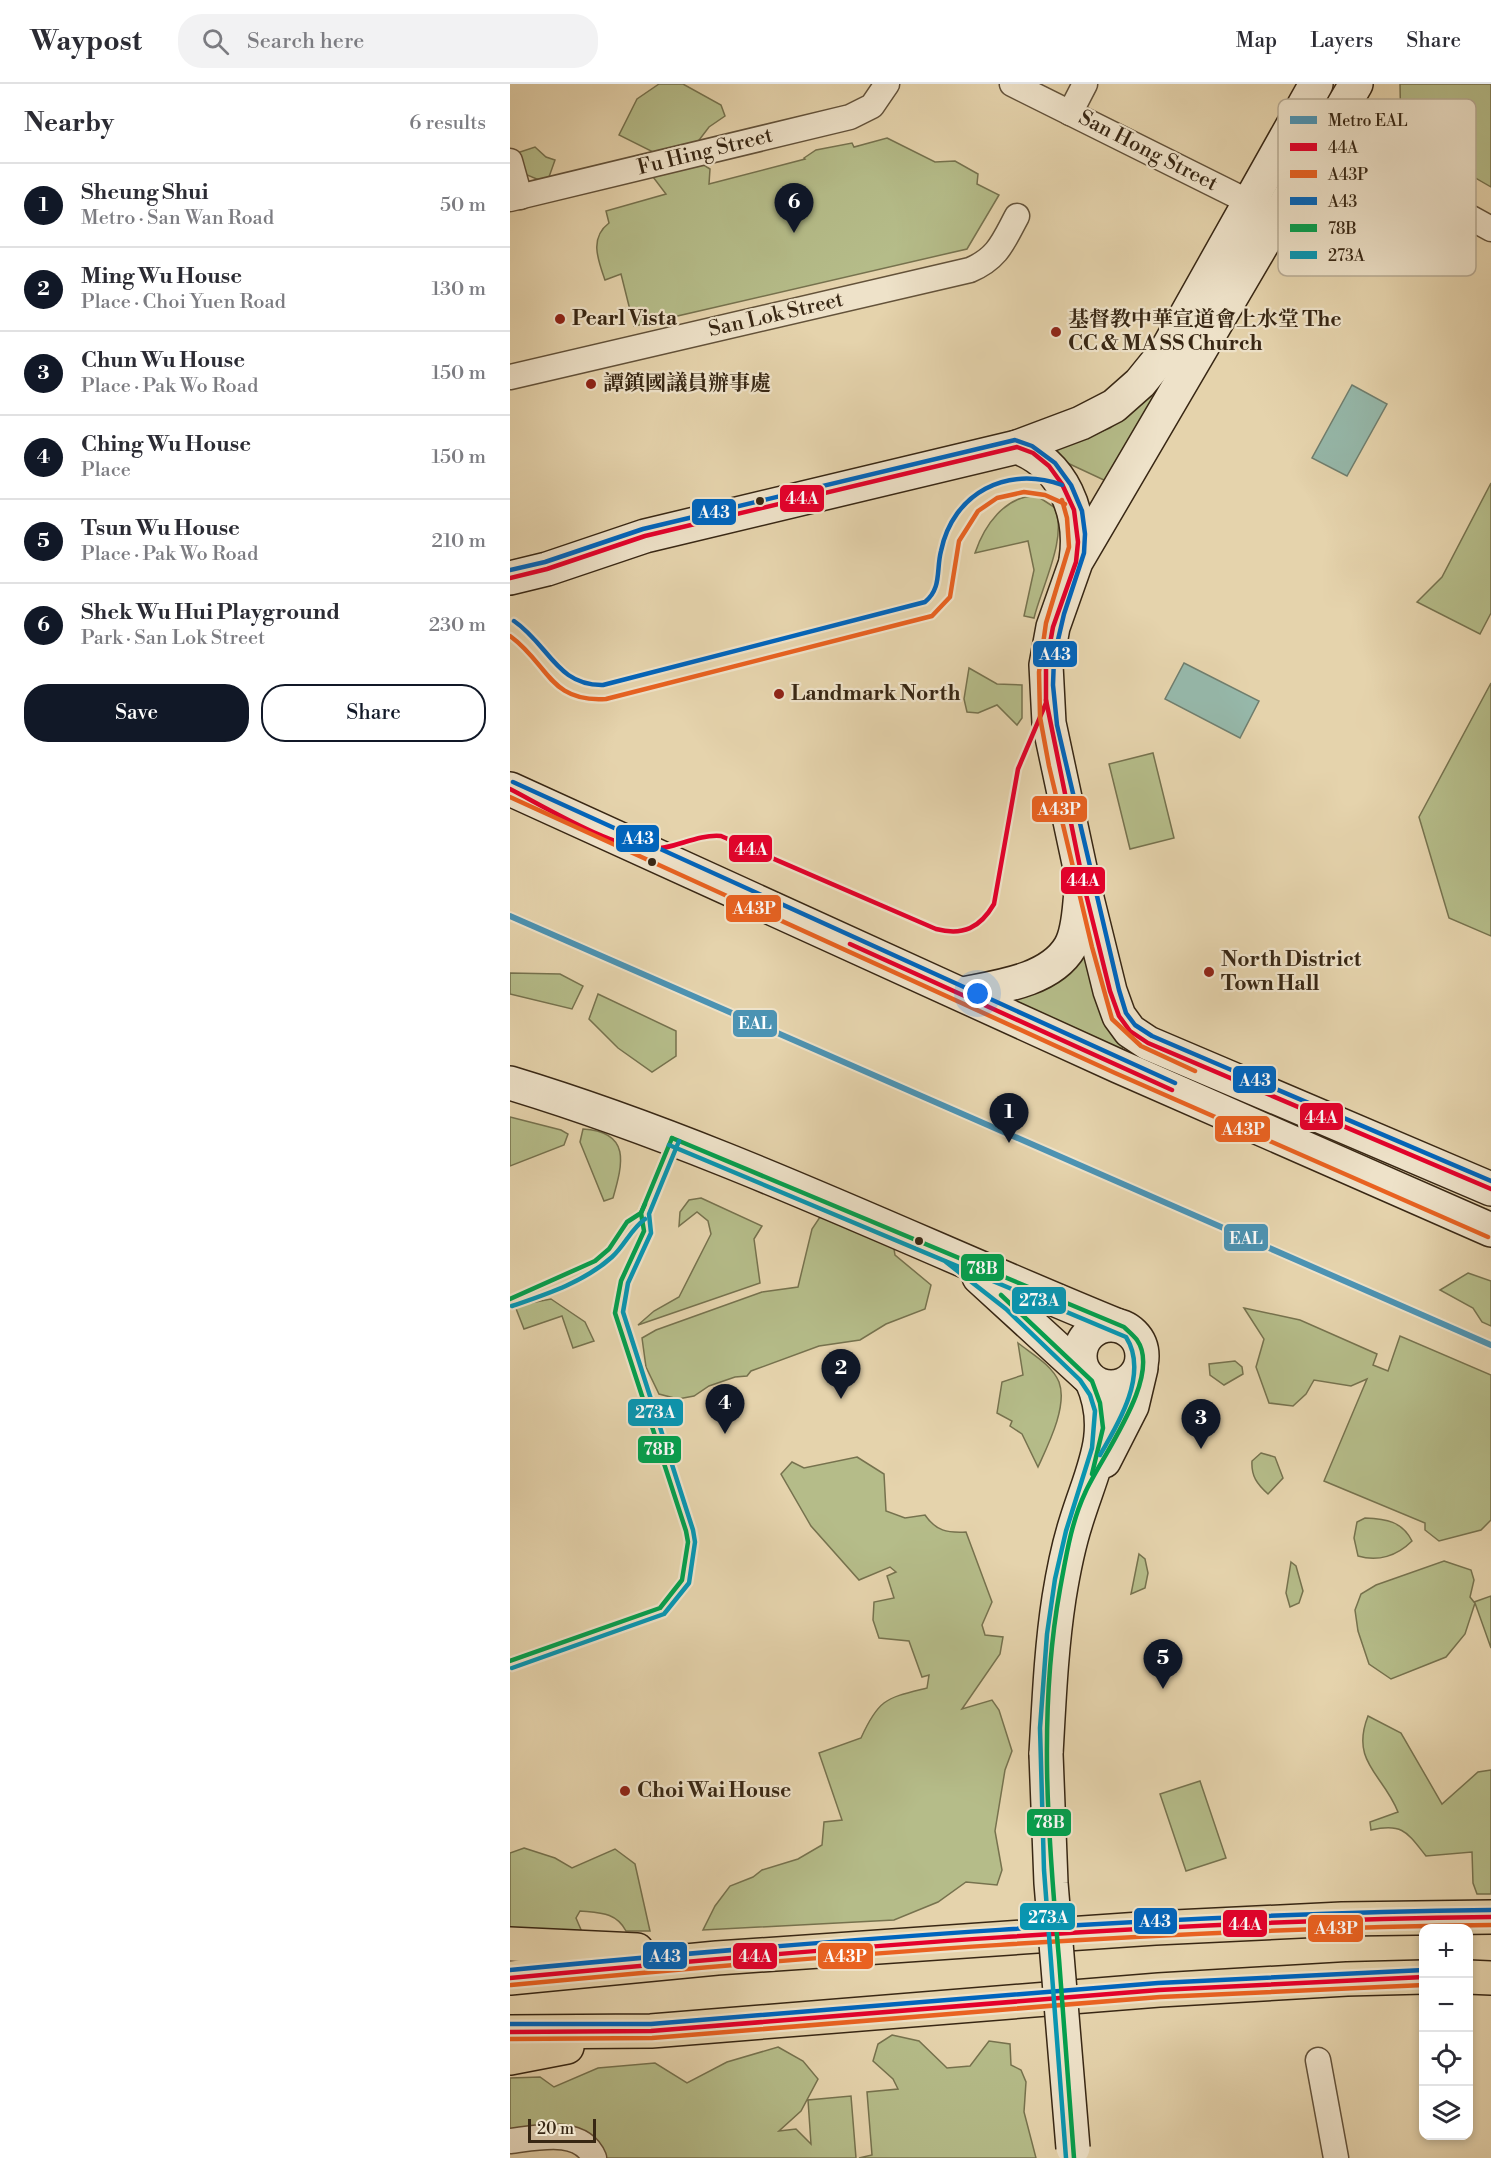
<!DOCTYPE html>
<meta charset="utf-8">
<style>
:root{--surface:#fff;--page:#f2f2f3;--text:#2b2b33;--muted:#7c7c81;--line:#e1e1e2;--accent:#111827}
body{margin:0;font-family:"Libre Bodoni","Noto Serif SC",serif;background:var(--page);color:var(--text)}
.controls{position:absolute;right:18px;bottom:18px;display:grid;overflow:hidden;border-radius:12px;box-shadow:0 3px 9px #0003}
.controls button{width:54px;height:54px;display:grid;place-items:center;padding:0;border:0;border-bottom:2px solid var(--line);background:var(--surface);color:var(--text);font:30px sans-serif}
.scale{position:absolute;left:18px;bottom:15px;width:68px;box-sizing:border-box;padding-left:6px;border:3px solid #382714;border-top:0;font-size:16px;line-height:21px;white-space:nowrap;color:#382714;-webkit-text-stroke:4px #eee2c9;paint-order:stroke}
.you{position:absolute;left:468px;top:910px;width:21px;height:21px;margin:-15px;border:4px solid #fff;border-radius:50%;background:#1a73e8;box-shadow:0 0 0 9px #1a73e833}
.badge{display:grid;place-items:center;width:39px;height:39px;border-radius:50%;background:var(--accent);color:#fff;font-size:20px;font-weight:700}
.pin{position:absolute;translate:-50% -50px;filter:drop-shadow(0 2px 3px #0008)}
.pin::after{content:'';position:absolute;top:32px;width:21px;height:18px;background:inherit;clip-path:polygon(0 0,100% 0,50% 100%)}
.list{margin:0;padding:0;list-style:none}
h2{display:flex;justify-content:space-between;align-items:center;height:78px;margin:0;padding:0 24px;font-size:26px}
h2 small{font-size:20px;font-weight:400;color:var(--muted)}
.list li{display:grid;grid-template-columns:39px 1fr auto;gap:18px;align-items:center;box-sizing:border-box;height:84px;padding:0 24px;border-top:2px solid var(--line)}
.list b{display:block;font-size:22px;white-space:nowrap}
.list p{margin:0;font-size:20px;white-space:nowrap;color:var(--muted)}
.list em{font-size:20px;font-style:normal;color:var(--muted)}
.actions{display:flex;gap:12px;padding:18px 24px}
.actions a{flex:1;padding:14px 0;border:2px solid var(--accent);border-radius:24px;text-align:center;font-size:21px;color:var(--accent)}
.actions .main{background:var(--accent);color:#fff}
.icon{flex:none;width:33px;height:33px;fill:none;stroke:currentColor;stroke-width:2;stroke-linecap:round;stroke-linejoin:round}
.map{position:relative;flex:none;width:981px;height:2074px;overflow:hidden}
header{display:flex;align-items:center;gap:36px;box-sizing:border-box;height:84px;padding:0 30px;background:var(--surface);border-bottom:2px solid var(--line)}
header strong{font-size:28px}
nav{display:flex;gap:33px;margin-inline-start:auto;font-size:21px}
.search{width:420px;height:54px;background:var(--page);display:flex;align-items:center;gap:15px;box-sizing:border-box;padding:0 21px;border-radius:24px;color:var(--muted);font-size:22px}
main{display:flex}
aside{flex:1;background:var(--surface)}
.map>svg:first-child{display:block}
.green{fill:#b5bc89;stroke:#76724e;stroke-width:1.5}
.water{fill:#96b8aa;stroke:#707e6e;stroke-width:1.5}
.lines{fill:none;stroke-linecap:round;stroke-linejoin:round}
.street-casing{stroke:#63523a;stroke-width:27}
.secondary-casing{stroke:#382714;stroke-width:36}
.highway-casing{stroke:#382714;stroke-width:36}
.street{stroke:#eee2c9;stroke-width:24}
.secondary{stroke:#eee2c9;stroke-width:33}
.highway{stroke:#e5d3ac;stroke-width:33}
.secondary-bridge-casing{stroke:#382714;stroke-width:36;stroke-linecap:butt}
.secondary-bridge{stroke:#eee2c9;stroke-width:33}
.bus-1-casing{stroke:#eee2c9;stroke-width:9}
.bus-2-casing{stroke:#eee2c9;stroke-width:9}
.bus-3-casing{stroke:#eee2c9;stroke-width:9}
.bus-4-casing{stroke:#eee2c9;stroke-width:9}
.bus-5-casing{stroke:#eee2c9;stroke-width:9}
.bus-1{stroke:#e4002b;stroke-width:4.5}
.bus-2{stroke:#e96221;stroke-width:4.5}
.bus-3{stroke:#0065bd;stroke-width:4.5}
.bus-4{stroke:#03a04e;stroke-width:4.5}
.bus-5{stroke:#0896b2;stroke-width:4.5}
.metro-1-casing{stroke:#eee2c9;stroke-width:10}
.metro-1{stroke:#4c93b3;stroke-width:6}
.poi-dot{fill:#8f2418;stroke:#eee2c9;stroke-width:2}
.bus-dot{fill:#382714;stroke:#eee2c9;stroke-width:2}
.labels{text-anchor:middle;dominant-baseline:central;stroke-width:4.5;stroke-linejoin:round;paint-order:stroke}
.street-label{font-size:21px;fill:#382714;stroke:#eee2c9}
.poi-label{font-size:21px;font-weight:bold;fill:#382714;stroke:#eee2c9;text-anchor:start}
.key{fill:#eee2c9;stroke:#b7aa93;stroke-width:1.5}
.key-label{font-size:16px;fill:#382714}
.line-badge{stroke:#eee2c9;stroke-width:2}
.badge-label{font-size:16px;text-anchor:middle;font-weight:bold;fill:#fff}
</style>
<header>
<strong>Waypost</strong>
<div class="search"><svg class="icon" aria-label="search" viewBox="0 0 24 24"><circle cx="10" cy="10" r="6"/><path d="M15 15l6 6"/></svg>Search here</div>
<nav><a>Map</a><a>Layers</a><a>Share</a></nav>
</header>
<main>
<aside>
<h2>Nearby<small>6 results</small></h2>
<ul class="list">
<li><span class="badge">1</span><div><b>Sheung Shui</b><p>Metro · San Wan Road</p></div><em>50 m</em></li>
<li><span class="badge">2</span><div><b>Ming Wu House</b><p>Place · Choi Yuen Road</p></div><em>130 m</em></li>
<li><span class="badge">3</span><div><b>Chun Wu House</b><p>Place · Pak Wo Road</p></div><em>150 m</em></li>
<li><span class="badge">4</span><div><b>Ching Wu House</b><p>Place</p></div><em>150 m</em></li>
<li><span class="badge">5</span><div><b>Tsun Wu House</b><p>Place · Pak Wo Road</p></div><em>210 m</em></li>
<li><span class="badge">6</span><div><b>Shek Wu Hui Playground</b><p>Park · San Lok Street</p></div><em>230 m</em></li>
</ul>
<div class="actions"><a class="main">Save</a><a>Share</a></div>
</aside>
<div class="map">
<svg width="981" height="2074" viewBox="0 0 981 2074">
<rect width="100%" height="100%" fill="#e5d3ac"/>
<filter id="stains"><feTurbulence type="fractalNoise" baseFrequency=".00333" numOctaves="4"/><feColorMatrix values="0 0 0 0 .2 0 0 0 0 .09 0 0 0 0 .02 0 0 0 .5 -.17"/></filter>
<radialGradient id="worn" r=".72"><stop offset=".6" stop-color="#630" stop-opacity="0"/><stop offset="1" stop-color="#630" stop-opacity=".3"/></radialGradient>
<!-- green -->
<g class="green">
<path d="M149,0H173L211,21L215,32L199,43L183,64L149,71L109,51L127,15Z"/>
<path d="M890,0H981V103L891,51Z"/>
<path d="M377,54L425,78L445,77L468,90L467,100L489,111L457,165L124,242L111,190L95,196C88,176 79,154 99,139L96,127L156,110L140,89L189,78L200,85L199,100L295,75L294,74L306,66L342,59L344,63Z"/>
<path d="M25,63L36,73L45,76L39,93L29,96L10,88L4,70Z"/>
<path d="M648,301L652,303L596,397L536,369L600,344L621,328Z"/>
<path d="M981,399V529L970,550L907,518L932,493Z"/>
<path d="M527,412L544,423C559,451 531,504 524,534L514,532L524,486L518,457L465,469C474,442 495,411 527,412Z"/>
<path d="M459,584L487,600L512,601V634L507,641L487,621L468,629L457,628L454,615Z"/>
<path d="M981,599V852L939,834L909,733Z"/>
<path d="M643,669L664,754L620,765L599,680Z"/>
<path d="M576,863L618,959C578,997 537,967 500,942L497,920Z"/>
<path d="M0,889L50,890L73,902L62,925L0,910Z"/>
<path d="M88,910L166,947V972L142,988L108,964L79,935Z"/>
<path d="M0,1033L51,1046L58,1050L54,1061L0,1082Z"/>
<path d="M73,1045C121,1048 113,1079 103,1114L94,1117L70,1058Z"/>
<path d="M191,1114L252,1142L244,1155L250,1199L128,1241L144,1227L169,1213L201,1150L198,1137L187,1128L169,1142L170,1128L179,1116Z"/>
<path d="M310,1133L324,1134L383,1159L385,1171L421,1201L415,1225L376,1240L350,1256L309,1262L241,1287L237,1292L225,1293L199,1302L184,1312L168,1315L149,1310L136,1283L132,1254L146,1246L252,1208L288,1203L302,1145Z"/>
<path d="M958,1189L981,1197V1242L972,1238L963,1224L930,1206Z"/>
<path d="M41,1215L75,1238L84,1257L63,1264L52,1232L14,1245L5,1222Z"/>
<path d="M734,1224L790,1236L867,1270L863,1281L878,1287L890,1252L981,1291V1436L971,1446L929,1457L915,1446V1439L814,1397L857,1295L841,1302L804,1296L796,1310L783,1322L759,1319L746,1283L754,1255Z"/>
<path d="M508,1259C522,1270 542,1281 549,1298C558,1322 538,1361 528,1383L512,1350L500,1342L502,1337L487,1329L492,1298L513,1291Z"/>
<path d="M725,1277L732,1283L733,1290L714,1301L700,1291L699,1280Z"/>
<path d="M751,1369L765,1373L773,1394L758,1410C747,1400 741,1392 742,1377Z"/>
<path d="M347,1373L374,1390L376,1427L395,1434L415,1431C426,1447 437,1449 456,1448L482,1518L472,1541L475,1551L493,1553L490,1570L452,1625L482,1616L489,1626L502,1667L495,1686L485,1747L492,1786L487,1801L456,1798L428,1818L384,1836L193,1846L205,1822L220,1802L243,1793L252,1786L288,1775L312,1761L314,1738L332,1736L309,1669L351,1654C369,1614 377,1614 417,1604L419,1591L412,1593L399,1557L369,1554L363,1536L364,1518L384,1514L377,1492L386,1488L380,1483L349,1496L301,1442L271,1390L282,1378L294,1384Z"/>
<path d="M855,1434C876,1435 892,1437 902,1457C887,1472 868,1478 848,1472L844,1454L847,1438Z"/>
<path d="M629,1470L635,1475L638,1489L635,1504L621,1510Z"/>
<path d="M934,1477L961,1486L964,1496L960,1513L964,1518L981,1512V1564L965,1519L955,1550L936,1573L881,1595L859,1580L848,1547L845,1526L851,1510L866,1501Z"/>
<path d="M781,1478L786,1482L793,1507L789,1519L780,1523L776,1509Z"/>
<path d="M858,1632L891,1649L932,1720L968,1688L981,1686V1810H967L963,1799L962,1768L916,1772C897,1748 893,1739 861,1746L860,1738L888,1728C873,1690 840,1678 858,1632Z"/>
<path d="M690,1697L716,1774L676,1787L650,1710Z"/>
<path d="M14,1764L45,1774L62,1784L105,1765L125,1780L140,1847H116C106,1828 90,1829 70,1827L66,1834L72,1848L0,1849V1769Z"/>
<path d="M382,1951L409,1957L437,1984L460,1982L479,1957L500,1960L501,1981L511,1986L516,1998L514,2028L526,2074H349L362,2071L357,2008L388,2005L383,1995L363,1977L368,1960Z"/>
<path d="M268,1963L293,1977L308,1995L291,2027L269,2047L286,2045L301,2060L298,2016L341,2012L346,2074H92L0,2050V1994L30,1993L44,2003L88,1984L145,1979L177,1999L217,1978Z"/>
</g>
<!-- water -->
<g class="water">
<path d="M842,301L877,320L837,392L802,374Z"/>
<path d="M674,579L749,617L730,654L655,615Z"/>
</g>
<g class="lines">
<!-- street casing -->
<g class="street-casing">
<g id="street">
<path d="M502,0L741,119"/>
<path d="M560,29L575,0"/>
<path d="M785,37L981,145"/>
<path d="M0,77L10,113"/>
<path d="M0,115L340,33L362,22L377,0"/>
<path d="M0,293L460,186C488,174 493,158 507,132"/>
<path d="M808,1976L826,2074"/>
<path d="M0,2057C26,2054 71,2043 84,2074"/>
</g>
</g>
<!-- secondary casing -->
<g class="secondary-casing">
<g id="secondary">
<path d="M846,0L566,478L543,543L536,581L539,639L573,798L600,907L609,932L620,947L638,959L981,1105"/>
<path d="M507,363C553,380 573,429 566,476"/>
<path d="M0,494L37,485L135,452L507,363L571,339L604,322L630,299L656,267L806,0"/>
<path d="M0,705L608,982L981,1146"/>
<path d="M452,910C487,903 540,897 560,863C569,848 569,825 571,808"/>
<path d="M0,999C208,1062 405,1159 606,1241"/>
<path d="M469,1193L576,1291"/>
<circle cx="601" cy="1272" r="31"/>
<path d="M594,1377L622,1322L631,1284"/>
<path d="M536,1670C539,1618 541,1566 549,1514C553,1489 558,1463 566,1438C581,1388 605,1349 582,1297"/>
</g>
</g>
<!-- highway casing -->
<g class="highway-casing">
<g id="highway">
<path d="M0,1860L127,1866"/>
<path d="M958,1893L981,1894"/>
<path d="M0,1894L207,1874L645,1844L832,1835L981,1833"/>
<path d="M0,1948L141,1947L649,1906L837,1895L914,1893"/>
<path d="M0,1974L57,1963"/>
</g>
</g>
<!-- street -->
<use href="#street" class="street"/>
<!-- secondary -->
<use href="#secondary" class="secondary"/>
<!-- highway -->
<use href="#highway" class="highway"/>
<!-- secondary-bridge casing -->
<g class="secondary-bridge-casing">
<path id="secondary-bridge" d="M536,1670L541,1799L563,2064"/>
</g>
<!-- secondary-bridge -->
<use href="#secondary-bridge" class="secondary-bridge"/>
<!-- bus-1 casing -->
<g class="bus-1-casing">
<g id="bus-1">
<path d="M0,494L37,485L135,452L507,363L523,369L539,382L552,400L564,426L568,458L566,478L543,543L536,581V619L508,685L484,820C470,844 453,852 426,845L211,752C185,750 164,766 139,765C101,763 35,723 0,705"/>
<path d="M536,616L573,798L600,907L609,932L620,947L638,959L981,1105"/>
<path d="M340,860L662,1006"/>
<path d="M0,1894C326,1863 653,1837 981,1833"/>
<path d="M0,1948L141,1947L649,1906L914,1893"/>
</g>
</g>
<!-- bus-2 casing -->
<g class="bus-2-casing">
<g id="bus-2">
<path d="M552,416L557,434L559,463L536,539L529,588L530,633L539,682L582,863L602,935L631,962L685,987"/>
<path d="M0,552C38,579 39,619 96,615L422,532L440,513L449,457L468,427L487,414L514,408L535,411L555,420"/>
<path d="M0,713L605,989L978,1153"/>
<path d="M1,1901C326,1870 654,1845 981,1841"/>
<path d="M0,1955L142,1954L650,1913L914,1901"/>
</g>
</g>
<!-- bus-3 casing -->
<g class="bus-3-casing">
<g id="bus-3">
<path d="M0,486L35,478L133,445L505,356L522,362L545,379L561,401L572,427L575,450L574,469L554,530L544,573L543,601L547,641L609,906L616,929L625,941L642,952L981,1097"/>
<path d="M4,537C39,561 47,602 93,601L415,518C432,504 426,486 431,467C443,409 497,381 552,401"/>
<path d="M3,698L665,999"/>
<path d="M0,1886C326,1855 653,1830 981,1826"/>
<path d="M0,1940H141L648,1899L914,1886"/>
</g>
</g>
<!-- bus-4 casing -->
<g class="bus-4-casing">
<g id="bus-4">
<path d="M162,1054L614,1243C618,1247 623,1251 627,1256C653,1293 590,1374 575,1409C561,1439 556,1473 550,1505C528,1627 538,1753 549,1875C554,1942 559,2008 564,2074"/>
<path d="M491,1211L582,1297L590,1319L593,1344L582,1390"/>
<path d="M0,1215L85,1177L99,1165L117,1138L131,1129L135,1120"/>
<path d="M0,1577L150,1524L172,1496L178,1458L176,1447L105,1229L111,1197L134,1147L131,1129L162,1054"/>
</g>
</g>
<!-- bus-5 casing -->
<g class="bus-5-casing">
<g id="bus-5">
<path d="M159,1061L616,1253C639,1289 609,1339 590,1371"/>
<path d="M436,1178L496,1225L570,1296L580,1311L585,1327L582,1364L556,1447L545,1495L537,1550L530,1644L534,1786L556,2074"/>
<path d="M2,1222C37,1210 74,1198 102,1173C115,1161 121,1145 135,1135"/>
<path d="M2,1584L154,1530L179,1499L185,1458L183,1446L113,1228L118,1199L141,1149L139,1130L169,1057"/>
</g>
</g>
<!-- bus-1 -->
<use href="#bus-1" class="bus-1"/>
<!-- bus-2 -->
<use href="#bus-2" class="bus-2"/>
<!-- bus-3 -->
<use href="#bus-3" class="bus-3"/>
<!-- bus-4 -->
<use href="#bus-4" class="bus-4"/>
<!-- bus-5 -->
<use href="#bus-5" class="bus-5"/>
<!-- metro-1 casing -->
<g class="metro-1-casing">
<path id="metro-1" d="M0,832L981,1261"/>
</g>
<!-- metro-1 -->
<use href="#metro-1" class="metro-1"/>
</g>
<!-- markers -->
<g class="poi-dot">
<circle cx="50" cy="235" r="6"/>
<circle cx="546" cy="248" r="6"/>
<circle cx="81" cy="300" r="6"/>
<circle cx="269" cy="610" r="6"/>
<circle cx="699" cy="888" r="6"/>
<circle cx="115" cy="1707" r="6"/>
</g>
<g class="bus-dot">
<circle cx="250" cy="417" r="5"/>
<circle cx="142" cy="778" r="5"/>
<circle cx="409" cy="1157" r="5"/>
</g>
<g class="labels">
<!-- street labels -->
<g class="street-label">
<text transform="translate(638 67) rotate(27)">San Hong Street</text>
<text transform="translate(195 68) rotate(-14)">Fu Hing Street</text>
<text transform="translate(266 231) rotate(-13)">San Lok Street</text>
</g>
<!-- poi labels -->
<g class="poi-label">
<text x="62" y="235">Pearl Vista</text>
<text x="558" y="236">基督教中華宣道會上水堂 The<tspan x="558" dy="24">CC &amp; MA SS Church</tspan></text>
<text x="93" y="300">譚鎮國議員辦事處</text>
<text x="281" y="610">Landmark North</text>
<text x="711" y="876">North District<tspan x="711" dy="24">Town Hall</tspan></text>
<text x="127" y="1707">Choi Wai House</text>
</g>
</g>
<!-- legend -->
<rect x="768" y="15" width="198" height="177" rx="9" class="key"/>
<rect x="780" y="32" width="27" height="8" fill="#4c93b3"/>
<rect x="780" y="59" width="27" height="8" fill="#e4002b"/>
<rect x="780" y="86" width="27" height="8" fill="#e96221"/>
<rect x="780" y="113" width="27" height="8" fill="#0065bd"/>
<rect x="780" y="140" width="27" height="8" fill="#03a04e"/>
<rect x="780" y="167" width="27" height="8" fill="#0896b2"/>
<g class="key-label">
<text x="818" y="42">Metro EAL</text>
<text x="818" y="69">44A</text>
<text x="818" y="96">A43P</text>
<text x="818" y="123">A43</text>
<text x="818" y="150">78B</text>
<text x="818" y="177">273A</text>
</g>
<g class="line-badge">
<rect x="269" y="400" width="46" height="29" rx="6" fill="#e4002b"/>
<rect x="181" y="414" width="46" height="28" rx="6" fill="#0065bd"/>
<rect x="522" y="556" width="46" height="28" rx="6" fill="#0065bd"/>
<rect x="521" y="711" width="57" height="28" rx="6" fill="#e96221"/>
<rect x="105" y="740" width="45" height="29" rx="6" fill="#0065bd"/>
<rect x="218" y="750" width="45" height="29" rx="6" fill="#e4002b"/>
<rect x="550" y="782" width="46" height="29" rx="6" fill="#e4002b"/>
<rect x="215" y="810" width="57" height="29" rx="6" fill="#e96221"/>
<rect x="222" y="925" width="46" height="29" rx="6" fill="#4c93b3"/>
<rect x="722" y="981" width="45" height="29" rx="6" fill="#0065bd"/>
<rect x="789" y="1018" width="45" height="29" rx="6" fill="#e4002b"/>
<rect x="704" y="1031" width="57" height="28" rx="6" fill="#e96221"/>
<rect x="713" y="1139" width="46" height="29" rx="6" fill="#4c93b3"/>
<rect x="450" y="1169" width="45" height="29" rx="6" fill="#03a04e"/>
<rect x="501" y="1202" width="56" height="29" rx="6" fill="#0896b2"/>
<rect x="117" y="1314" width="57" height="29" rx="6" fill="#0896b2"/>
<rect x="127" y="1351" width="45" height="29" rx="6" fill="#03a04e"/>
<rect x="516" y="1724" width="46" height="29" rx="6" fill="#03a04e"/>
<rect x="509" y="1818" width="57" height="29" rx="6" fill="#0896b2"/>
<rect x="623" y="1823" width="45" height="28" rx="6" fill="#0065bd"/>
<rect x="712" y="1825" width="46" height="29" rx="6" fill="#e4002b"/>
<rect x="797" y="1830" width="57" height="29" rx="6" fill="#e96221"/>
<rect x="132" y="1857" width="46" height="29" rx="6" fill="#0065bd"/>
<rect x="222" y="1858" width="46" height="28" rx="6" fill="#e4002b"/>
<rect x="307" y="1858" width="57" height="28" rx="6" fill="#e96221"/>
</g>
<g class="badge-label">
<text x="292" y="420">44A</text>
<text x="204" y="434">A43</text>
<text x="545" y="576">A43</text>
<text x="549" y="731">A43P</text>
<text x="128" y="760">A43</text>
<text x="241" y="771">44A</text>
<text x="573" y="802">44A</text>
<text x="244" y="830">A43P</text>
<text x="245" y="945">EAL</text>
<text x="745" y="1002">A43</text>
<text x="811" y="1039">44A</text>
<text x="733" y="1051">A43P</text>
<text x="736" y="1160">EAL</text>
<text x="472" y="1190">78B</text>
<text x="529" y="1222">273A</text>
<text x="145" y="1334">273A</text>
<text x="149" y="1371">78B</text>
<text x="539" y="1744">78B</text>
<text x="538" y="1839">273A</text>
<text x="645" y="1843">A43</text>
<text x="735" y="1846">44A</text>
<text x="826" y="1850">A43P</text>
<text x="155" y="1878">A43</text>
<text x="245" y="1878">44A</text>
<text x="335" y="1878">A43P</text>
</g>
<rect width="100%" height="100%" filter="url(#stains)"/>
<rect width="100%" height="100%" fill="url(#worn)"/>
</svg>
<div class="controls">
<button>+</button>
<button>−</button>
<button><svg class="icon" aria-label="locate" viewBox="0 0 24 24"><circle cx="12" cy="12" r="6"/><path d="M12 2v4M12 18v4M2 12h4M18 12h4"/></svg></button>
<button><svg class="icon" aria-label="layers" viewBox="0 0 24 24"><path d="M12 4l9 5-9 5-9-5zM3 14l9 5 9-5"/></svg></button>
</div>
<div class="scale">20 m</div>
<div class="you"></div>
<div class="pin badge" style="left:499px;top:1059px">1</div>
<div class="pin badge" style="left:331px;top:1315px">2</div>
<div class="pin badge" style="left:691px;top:1365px">3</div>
<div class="pin badge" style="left:215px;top:1350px">4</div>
<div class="pin badge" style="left:653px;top:1605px">5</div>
<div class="pin badge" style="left:284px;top:149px">6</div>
</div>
</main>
